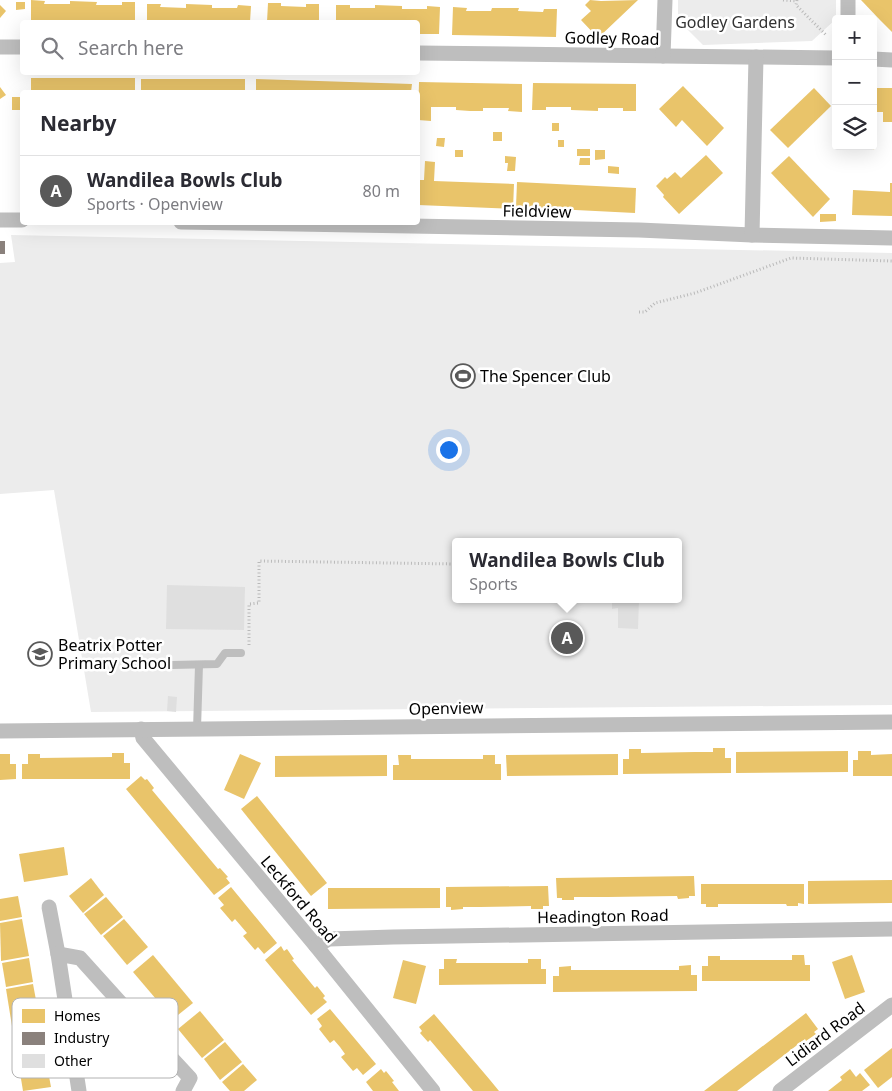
<!DOCTYPE html>
<meta charset="utf-8">
<style>
:root{--surface:#fff;--page:#f7f7f7;--text:#2b2b33;--muted:#7c7c81;--line:#e1e1e2;--accent:#595959}
body{margin:0;font-family:"Noto Sans",sans-serif;background:var(--page);color:var(--text)}
.controls{position:absolute;right:15px;top:15px;display:grid;overflow:hidden;border-radius:5px;box-shadow:0 5px 20px #0002}
.controls button{width:45px;height:45px;display:grid;place-items:center;padding:0;border:0;border-bottom:1px solid var(--line);background:var(--surface);color:var(--text);font:25px sans-serif}
.you{position:absolute;left:448px;top:449px;width:18px;height:18px;margin:-12px;border:4px solid #fff;border-radius:50%;background:#1a73e8;box-shadow:0 0 0 8px #1a73e833}
.badge{display:grid;place-items:center;width:32px;height:32px;border-radius:50%;background:var(--accent);color:#fff;font-size:16px;font-weight:700}
.pin{position:absolute;translate:-50% -50%;border:2px solid #fff;box-shadow:0 1px 5px #0006}
.popup{position:absolute;left:452px;top:538px;width:230px;height:65px;box-sizing:border-box;display:grid;place-content:center;border-radius:5px;background:var(--surface);filter:drop-shadow(0 1px 4px #0005);font-size:16px;white-space:nowrap;color:var(--muted)}
.popup b{font-size:19px;color:var(--text)}
.popup::after{content:'';position:absolute;left:50%;top:100%;margin-left:-10px;border:10px solid transparent;border-top-color:var(--surface)}
.list{margin:0;padding:0;list-style:none}
h2{display:flex;justify-content:space-between;align-items:center;height:65px;margin:0;padding:0 20px;font-size:21px}
h2 small{font-size:16px;font-weight:400;color:var(--muted)}
.list li{display:grid;grid-template-columns:32px 1fr auto;gap:15px;align-items:center;box-sizing:border-box;height:70px;padding:0 20px;border-top:1px solid var(--line)}
.list b{display:block;font-size:19px;white-space:nowrap}
.list p{margin:0;font-size:16px;white-space:nowrap;color:var(--muted)}
.list em{font-size:16px;font-style:normal;color:var(--muted)}
.icon{flex:none;width:28px;height:28px;fill:none;stroke:currentColor;stroke-width:2;stroke-linecap:round;stroke-linejoin:round}
.map{position:relative;flex:none;width:892px;height:1091px;overflow:hidden}
.search{position:absolute;background:var(--surface);box-shadow:0 5px 20px #0002;left:20px;top:20px;width:400px;height:55px;display:flex;align-items:center;gap:12px;box-sizing:border-box;padding:0 18px;border-radius:5px;color:var(--muted);font-size:19px}
.panel{position:absolute;background:var(--surface);box-shadow:0 5px 20px #0002;left:20px;top:90px;width:400px;height:135px;border-radius:5px}
.map>svg:first-child{display:block}
.green{fill:#ececec;fill-rule:evenodd}
.homes{fill:#e9c46a}
.industry{fill:#8a817c}
.building{fill:#dfdfdf}
.lines{fill:none;stroke-linecap:round;stroke-linejoin:round}
.path{stroke:#b9b9b9;stroke-width:3;stroke-dasharray:1 2.5;stroke-linecap:butt}
.service{stroke:#bebebe;stroke-width:8}
.minor{stroke:#bebebe;stroke-width:15}
.labels{text-anchor:middle;dominant-baseline:central;stroke-width:5;stroke-linejoin:round;paint-order:stroke}
.park-label{font-size:16px;fill:#333;stroke:#fff}
.street-label{font-size:16px;fill:#000;stroke:#fff}
.poi-label{font-size:16px;fill:#000;stroke:#fff;text-anchor:start}
.key{fill:#fff;stroke:#b2b2b2;stroke-width:1}
.key-label{font-size:14px;fill:#000}
</style>
<div class="map">
<svg width="892" height="1091" viewBox="0 0 892 1091">
<rect width="100%" height="100%" fill="#fff"/>
<!-- green -->
<g class="green">
<path d="M678,0H836V19L812,41L703,45L678,20Z"/>
<path d="M11,235L892,253V705L91,712L54,490L0,494V263L15,262ZM456,542H678V599H456Z"/>
</g>
<!-- homes -->
<g class="homes">
<path d="M31,0L45,1L44,4H70V1L97,2L96,5H122V2H135V22H31Z"/>
<path d="M590,0L601,1L638,0L598,38L581,20L591,11L585,5Z"/>
<path d="M861,0H892V32L880,20Z"/>
<path d="M16,2H25V9L16,10Z"/>
<path d="M268,3H281V6L306,7V4H319V22H267Z"/>
<path d="M147,4H161L160,7L186,8V4L212,5V8H237L238,5L251,6L250,22H147Z"/>
<path d="M0,5L6,11L0,18Z"/>
<path d="M336,5H350V8H375V5L402,6V9H427V6L440,7L439,34H418V22H336Z"/>
<path d="M453,7L467,8L466,11H491L492,8H519L518,11L543,12L544,9H557L556,37L452,35Z"/>
<rect x="31" y="78" width="104" height="14"/>
<rect x="141" y="79" width="104" height="13"/>
<path d="M256,79L412,84L411,92H256Z"/>
<path d="M419,82L522,84V112L508,111L509,108H483V111H470L456,110V107H431V121L418,120Z"/>
<path d="M533,83L636,84V111H623V108H598V111L571,110V107H546V110H532Z"/>
<path d="M683,86L724,128L707,146L682,120L676,127L659,109Z"/>
<path d="M0,87L6,95L0,99Z"/>
<path d="M814,88L831,106L788,148L770,130Z"/>
<path d="M873,88H892V122H883V112H873Z"/>
<path d="M12,97H21L20,110H12Z"/>
<rect x="552" y="123" width="7" height="8"/>
<rect x="493" y="132" width="9" height="9"/>
<path d="M437,138H445L444,147L436,146Z"/>
<rect x="558" y="140" width="6" height="7"/>
<path d="M873,140L875,141L874,150L865,148V146H873Z"/>
<rect x="577" y="149" width="13" height="7"/>
<rect x="455" y="150" width="8" height="7"/>
<path d="M595,150H605V159L595,160Z"/>
<path d="M706,155L723,173L679,214L663,197L664,195L656,186L665,177L667,179L675,172L681,178Z"/>
<path d="M505,156L516,157L515,171H507L508,163H505Z"/>
<path d="M789,156L830,199L813,217L771,173Z"/>
<path d="M580,158H590V165H579Z"/>
<path d="M425,161L435,162L434,181L514,184L513,209L418,205V180H424Z"/>
<path d="M608,166L619,167V174L608,173Z"/>
<path d="M517,182L636,188L635,213L516,207Z"/>
<path d="M890,183H892V216L852,215L853,190L890,192Z"/>
<path d="M820,214H836V221L820,222Z"/>
<path d="M713,748H725V758H731V773L623,774V759H629V749H641V753L695,752H713Z"/>
<path d="M848,751V772L736,773V752Z"/>
<path d="M858,751H871V755L892,754V776H853V760H858Z"/>
<path d="M112,753H124V763H130V779H22V764H28V754H40V758L112,757Z"/>
<path d="M0,754H10V764H16V779L0,780Z"/>
<path d="M240,754L261,763L244,799L224,790Z"/>
<path d="M618,754V775L507,776L506,755Z"/>
<path d="M387,755V776L275,777V756Z"/>
<path d="M398,755H411V759H483V755H495V764H501V780H393V765H399Z"/>
<path d="M141,776L145,780L147,779L154,788L152,790L218,869L220,868L228,877L226,878L230,883L214,895L126,789Z"/>
<path d="M257,796L327,883L311,896L241,809Z"/>
<path d="M64,847L68,875L24,882L19,854Z"/>
<path d="M694,876L695,896H689V898L678,899L677,896L608,897H574V900H562V898H557L556,878Z"/>
<path d="M91,878L104,895L83,913L69,896Z"/>
<path d="M892,880V903L808,904V881Z"/>
<path d="M701,884H804V904L798,903V906H787L786,904H718V907H706V904H701Z"/>
<path d="M548,886L549,906H543V909H531V906L480,907H463V909L451,910V907H446V887Z"/>
<path d="M231,887L277,943L264,954L258,947L255,950L243,936L247,933L235,919L232,922L220,908L224,905L218,898Z"/>
<path d="M328,888H440V908L328,909Z"/>
<path d="M18,896L22,917L0,921V899Z"/>
<path d="M106,897L123,917L101,935L84,914Z"/>
<path d="M22,919L29,956L1,961L0,923Z"/>
<path d="M124,919L148,947L127,965L103,936Z"/>
<path d="M281,946L284,951L287,949L294,959L292,960L315,988L317,986L325,996L323,998L327,1002L311,1015L265,960Z"/>
<path d="M153,955L193,1003L173,1019L133,972Z"/>
<path d="M792,955H804L805,965H810V981H702V966H708V956H720V960H792Z"/>
<path d="M852,955L865,992L845,999L832,962Z"/>
<path d="M29,958L33,982L6,987L2,963Z"/>
<path d="M444,959H457L456,963H528V959H541V969H546V984L439,985V969H444Z"/>
<path d="M403,960L426,966L416,1004L393,998Z"/>
<path d="M691,965V975H697V991L553,992V976H559V967L571,966V970H679V966Z"/>
<path d="M33,984L40,1021L12,1026L6,989Z"/>
<path d="M330,1009L376,1064L363,1075L357,1068L353,1071L341,1057L345,1054L340,1047L334,1040L330,1043L319,1029L322,1026L317,1019Z"/>
<path d="M200,1011L224,1040L202,1058L178,1029Z"/>
<path d="M806,1013L818,1029L814,1032L816,1034L806,1041L805,1039L737,1091H704Z"/>
<path d="M434,1014L490,1080L499,1091H473L430,1040L428,1042L420,1033L422,1031L419,1027Z"/>
<path d="M40,1023L44,1047L16,1052L12,1028Z"/>
<path d="M225,1042L242,1062L220,1080L204,1059Z"/>
<path d="M892,1048V1077L878,1088L864,1070Z"/>
<path d="M44,1049L51,1087L23,1091L17,1054Z"/>
<path d="M243,1064L257,1080L244,1091H230L222,1082Z"/>
<path d="M381,1069L384,1073L386,1071L394,1081L392,1082L399,1091H373L366,1082Z"/>
<path d="M850,1069L856,1077L860,1073L870,1085L862,1091H828L842,1080L840,1077Z"/>
</g>
<!-- industry -->
<rect class="industry" x="0" y="241" width="5" height="13"/>
<!-- building -->
<g class="building">
<path d="M167,585L245,587L244,630L166,629Z"/>
<path d="M612,599H639L638,629L618,628V608L612,609Z"/>
<path d="M168,696L177,697L176,712L167,711Z"/>
</g>
<g class="lines">
<!-- path -->
<g class="path">
<path d="M783,0L797,1"/>
<path d="M797,0L796,5L826,35"/>
<path d="M639,312H645L655,303L695,293L791,258L892,261"/>
<path d="M249,645V604L259,603V561L456,564"/>
</g>
<!-- service -->
<g class="service">
<path d="M172,665L217,664L225,653H241"/>
<path d="M197,729L199,665"/>
</g>
<!-- minor -->
<g class="minor">
<path d="M848,19V0"/>
<path d="M0,47H22"/>
<path d="M418,53L836,58"/>
<path d="M663,56L665,0"/>
<path d="M873,59L892,60"/>
<path d="M0,220H22"/>
<path d="M181,222L639,230L752,235L892,238"/>
<path d="M752,235L756,57"/>
<path d="M141,729L143,738L316,946L433,1091"/>
<path d="M0,731L892,722"/>
<path d="M49,907L58,954"/>
<path d="M316,946L329,939L393,937L892,929"/>
<path d="M137,1021L190,1078L183,1091"/>
<path d="M79,1091L58,954L80,958L126,1009"/>
<path d="M780,1091L892,1005"/>
</g>
</g>
<!-- icons -->
<defs>
<g id="stadium-ring" transform="scale(1.25)"><circle r="9.5" fill="#fff" stroke="#595959" stroke-width="1.5"/><path d="M0-5a6.5 5 0 1 0 0 10a6.5 5 0 1 0 0-10ZM-3.5-1.8h7v3.6h-7Z" fill="#595959"/></g>
<g id="school-ring" transform="scale(1.25)"><circle r="9.5" fill="#fff" stroke="#595959" stroke-width="1.5"/><path d="M0-5L7-2L0 1L-7-2ZM-4 1L0 2.5L4 1V4Q0 6-4 4Z" fill="#595959"/></g>
</defs>
<g fill-rule="evenodd">
<use href="#stadium-ring" x="463" y="376"/>
<use href="#school-ring" x="40" y="654"/>
</g>
<g class="labels">
<!-- park labels -->
<g class="park-label">
<text x="735" y="22">Godley Gardens</text>
</g>
<!-- street labels -->
<g class="street-label">
<text transform="translate(612 38) rotate(1)">Godley Road</text>
<text transform="translate(537 211) rotate(1)">Fieldview</text>
<text transform="translate(446 708) rotate(-1)">Openview</text>
<text transform="translate(299 899) rotate(50)">Leckford Road</text>
<text transform="translate(603 916) rotate(-1)">Headington Road</text>
<text transform="translate(825 1034) rotate(-37)">Lidiard Road</text>
</g>
<!-- poi labels -->
<g class="poi-label">
<text x="480" y="376">The Spencer Club</text>
<text x="58" y="645">Beatrix Potter<tspan x="58" dy="18">Primary School</tspan></text>
</g>
</g>
<!-- legend -->
<rect x="12" y="998" width="166" height="80" rx="8" class="key"/>
<rect x="22" y="1009" width="23" height="14" fill="#e9c46a"/>
<rect x="22" y="1032" width="23" height="13" fill="#8a817c"/>
<rect x="22" y="1054" width="23" height="14" fill="#dfdfdf"/>
<g class="key-label">
<text x="54" y="1021">Homes</text>
<text x="54" y="1043">Industry</text>
<text x="54" y="1066">Other</text>
</g>
</svg>
<div class="controls">
<button>+</button>
<button>−</button>
<button><svg class="icon" aria-label="layers" viewBox="0 0 24 24"><path d="M12 4l9 5-9 5-9-5zM3 14l9 5 9-5"/></svg></button>
</div>
<div class="you"></div>
<div class="pin badge" style="left:567px;top:638px">A</div>
<div class="popup"><b>Wandilea Bowls Club</b>Sports</div>
<div class="search"><svg class="icon" aria-label="search" viewBox="0 0 24 24"><circle cx="10" cy="10" r="6"/><path d="M15 15l6 6"/></svg>Search here</div>
<section class="panel">
<h2>Nearby<small></small></h2>
<ul class="list">
<li><span class="badge">A</span><div><b>Wandilea Bowls Club</b><p>Sports · Openview</p></div><em>80 m</em></li>
</ul>
</section>
</div>
